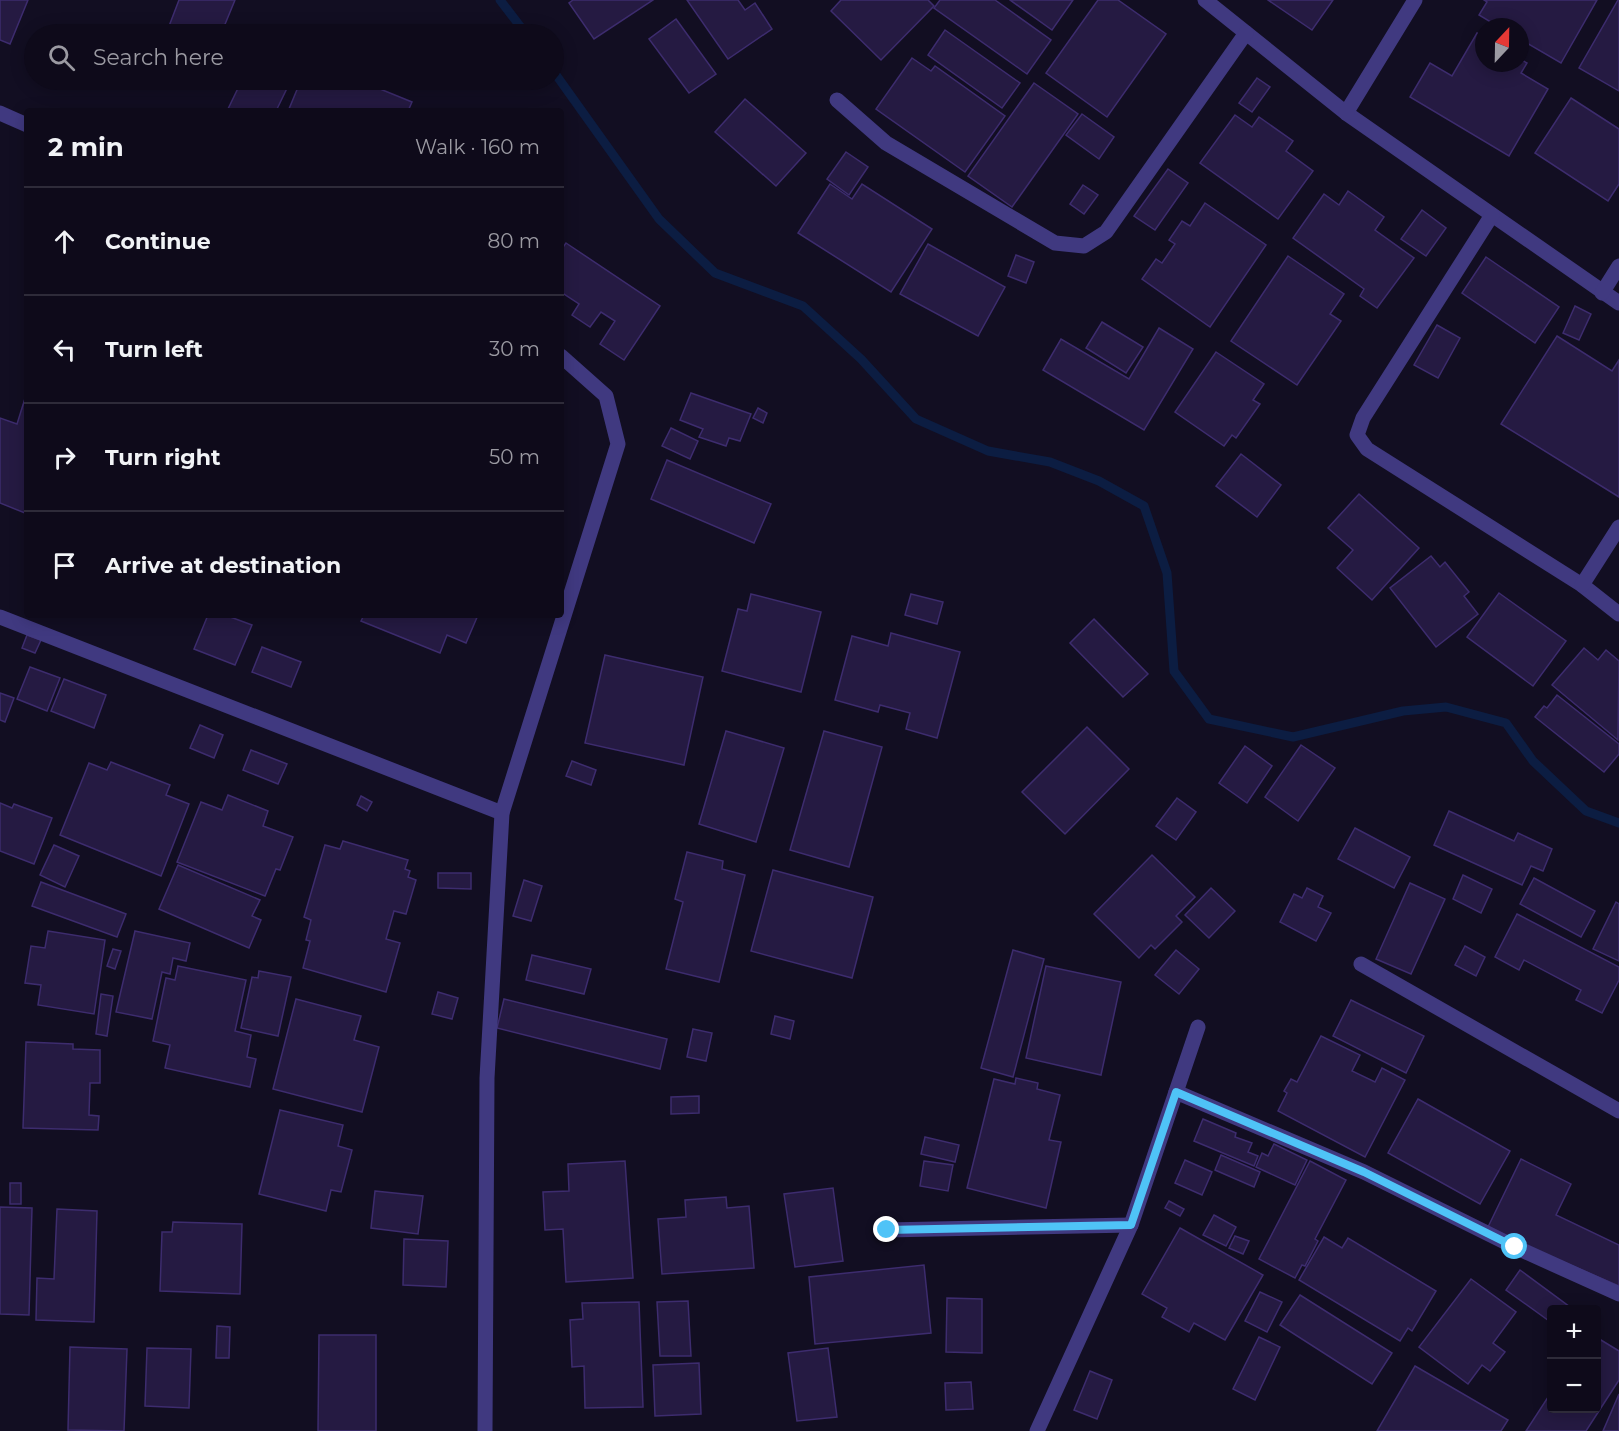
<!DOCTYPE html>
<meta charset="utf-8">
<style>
:root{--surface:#0e0a1a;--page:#171323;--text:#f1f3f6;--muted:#9b9aa2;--line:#2e2b39}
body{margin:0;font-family:Montserrat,sans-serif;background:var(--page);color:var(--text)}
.controls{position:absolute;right:18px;bottom:18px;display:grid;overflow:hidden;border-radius:6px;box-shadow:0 3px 15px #0003}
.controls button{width:54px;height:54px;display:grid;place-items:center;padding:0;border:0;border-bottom:2px solid var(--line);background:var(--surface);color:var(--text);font:30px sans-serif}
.compass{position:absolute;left:1475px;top:18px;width:54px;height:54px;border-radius:50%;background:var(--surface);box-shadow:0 3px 15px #0003;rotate:22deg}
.stop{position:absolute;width:18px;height:18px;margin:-14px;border:4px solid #4fc3f7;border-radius:50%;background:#fff}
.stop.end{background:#4fc3f7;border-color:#fff;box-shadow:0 2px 6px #0008}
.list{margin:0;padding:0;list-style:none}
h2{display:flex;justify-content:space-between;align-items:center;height:78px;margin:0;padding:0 24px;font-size:26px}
h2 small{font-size:20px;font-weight:400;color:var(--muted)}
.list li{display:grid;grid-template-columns:39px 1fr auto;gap:18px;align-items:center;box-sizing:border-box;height:108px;padding:0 24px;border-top:2px solid var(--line)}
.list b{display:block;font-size:22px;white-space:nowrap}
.list em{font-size:20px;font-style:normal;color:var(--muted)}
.icon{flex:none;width:33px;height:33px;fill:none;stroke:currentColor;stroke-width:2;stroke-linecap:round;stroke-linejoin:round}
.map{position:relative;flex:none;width:1619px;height:1431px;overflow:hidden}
.search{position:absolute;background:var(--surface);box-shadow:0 3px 15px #0003;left:24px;top:24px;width:540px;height:66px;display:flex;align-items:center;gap:15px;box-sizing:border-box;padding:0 21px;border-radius:33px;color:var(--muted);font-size:22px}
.panel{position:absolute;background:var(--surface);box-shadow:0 3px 15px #0003;left:24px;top:108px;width:540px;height:510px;border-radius:6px}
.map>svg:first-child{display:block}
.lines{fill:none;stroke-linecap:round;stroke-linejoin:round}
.stream{stroke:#0c1d42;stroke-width:9}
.building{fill:#251a42;stroke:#3d2c6e;stroke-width:1.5}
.minor{stroke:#403980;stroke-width:15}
.route{stroke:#4fc3f7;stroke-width:8}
</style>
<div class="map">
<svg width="1619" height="1431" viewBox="0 0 1619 1431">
<rect width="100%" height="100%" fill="#120e22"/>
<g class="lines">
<!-- stream -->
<g class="stream">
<path d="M500,0L526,34"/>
<path d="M554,72L659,219L715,273L803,306L861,359L916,419L988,451L1050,462L1099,481L1144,506L1167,573L1174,671L1209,719L1293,737L1403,711L1446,707L1506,723L1533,761L1586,811L1619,823"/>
</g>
</g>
<!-- building -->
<g class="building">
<path d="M0,0H28L10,44L0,40Z"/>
<path d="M179,0H235L221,34H166Z"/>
<path d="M573,0H653L594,39L569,3Z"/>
<path d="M687,0H738L745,10L755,3L772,29L728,59Z"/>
<path d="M841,0H928L934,6L881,60L831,11Z"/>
<path d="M940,0H995L1051,40L1027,74L934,8Z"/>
<path d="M1010,0H1073L1052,30Z"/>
<path d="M1098,0H1118L1166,34L1107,117L1046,73Z"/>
<path d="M1268,0H1333L1312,30Z"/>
<path d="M1484,0H1597L1561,63L1520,39V27H1499L1479,15L1487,2Z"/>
<path d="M1618,0H1619V91L1579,68Z"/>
<path d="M676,19L716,74L689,93L649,39Z"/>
<path d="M235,25L249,30L247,34H231Z"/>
<path d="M945,30L1020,83L1002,108L928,55Z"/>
<path d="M1477,33L1484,37V63H1520V59L1527,63L1521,73L1548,89L1509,156L1410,97L1430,63L1452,76Z"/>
<path d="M912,58L931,71L935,66L1005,116L965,172L876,109Z"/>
<path d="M1257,78L1270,87L1252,112L1239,103Z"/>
<path d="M242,80H291L276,111H227Z"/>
<path d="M301,80H358L412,102L408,111H293L289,109Z"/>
<path d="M1034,83L1078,114L1012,207L968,176Z"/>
<path d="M1571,98L1619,129V184L1608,201L1535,153Z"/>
<path d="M745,99L806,153L776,186L715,132Z"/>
<path d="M1082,114L1114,137L1099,159L1066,135Z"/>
<path d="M1235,115L1252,127L1259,117L1293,141L1286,151L1313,171L1278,219L1200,163Z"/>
<path d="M846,152L868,167L849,195L827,179Z"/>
<path d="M1168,169L1188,183L1155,230L1134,216Z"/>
<path d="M830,184L852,199L862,184L932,229L891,292L798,233Z"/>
<path d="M1083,185L1098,195L1084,214L1070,204Z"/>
<path d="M1348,191L1384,217L1375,230L1414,258L1377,308L1360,296L1364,289L1293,238L1324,194L1339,205Z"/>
<path d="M1205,203L1266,245L1210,327L1142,279L1156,259L1162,263L1175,244L1169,240L1182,221L1190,226Z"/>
<path d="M1422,210L1446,228L1426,256L1401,239Z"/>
<path d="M566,243L660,306L624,360L600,344L615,321L601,312L590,327L572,315L579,304L561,292V250Z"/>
<path d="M928,244L1005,287L978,336L900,294Z"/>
<path d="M1016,255L1034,262L1026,283L1008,276Z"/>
<path d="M1288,256L1344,294L1330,314L1341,321L1297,385L1231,341Z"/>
<path d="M1486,257L1559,307L1535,343L1462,293Z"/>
<path d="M1575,306L1591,314L1579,340L1563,333Z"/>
<path d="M1102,322L1143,347L1126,373L1086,348Z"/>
<path d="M1437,325L1460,338L1438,378L1414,365Z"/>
<path d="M1159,328L1193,349L1144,430L1043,370L1061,339L1129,379Z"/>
<path d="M1557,336L1612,371L1619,360V497L1501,424Z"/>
<path d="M1216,352L1264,384L1253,400L1260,404L1236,438L1232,435L1224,446L1175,412Z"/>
<path d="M27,392V507L25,513L0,503V418L17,424Z"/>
<path d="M691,393L751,414L740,441L729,438L726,446L699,437L703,429L680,420Z"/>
<path d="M758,408L767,413L763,423L753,418Z"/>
<path d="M671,428L698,441L690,459L662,446Z"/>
<path d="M1241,454L1281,485L1257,517L1216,486Z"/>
<path d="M667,460L771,504L754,543L651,499Z"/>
<path d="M1359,494L1419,548L1372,600L1337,568L1353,550L1328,528Z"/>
<path d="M1431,556L1440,567L1445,562L1469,592L1464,596L1478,614L1436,647L1390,588Z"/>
<path d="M1499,593L1566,641L1533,686L1467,637Z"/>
<path d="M751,594L821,612L801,692L722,671L738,609L747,611Z"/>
<path d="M911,594L943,602L937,624L905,615Z"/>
<path d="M208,615H225L252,625L235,665L194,649Z"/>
<path d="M364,615H478L466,643L447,635L440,653L361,621Z"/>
<path d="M1094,619L1148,674L1123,697L1070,643Z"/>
<path d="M891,633L960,652L937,738L906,729L910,713L880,705L878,712L835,700L852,636L888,646Z"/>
<path d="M27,635L41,640L35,653L22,648Z"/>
<path d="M262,647L301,662L291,687L252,672Z"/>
<path d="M1584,648L1598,660L1606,650L1619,661L1618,740L1552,685Z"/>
<path d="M605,655L703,677L684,765L585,743Z"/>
<path d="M30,667L60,678L47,711L17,699Z"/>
<path d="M64,679L106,695L94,728L51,711Z"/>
<path d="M0,693L14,698L5,722L0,720Z"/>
<path d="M1557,695L1619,744V754L1604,772L1535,717L1544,706L1547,708Z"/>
<path d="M200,725L223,735L214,758L190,748Z"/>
<path d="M1087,727L1129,769L1065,834L1022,792Z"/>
<path d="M726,731L784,748L756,842L699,824Z"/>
<path d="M824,731L882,747L849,867L790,850Z"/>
<path d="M1301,745L1335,768L1298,821L1265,797Z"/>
<path d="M1245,746L1272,766L1247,803L1219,783Z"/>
<path d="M251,750L287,764L278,784L243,770Z"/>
<path d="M572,761L596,770L591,785L566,776Z"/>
<path d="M111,762L170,785L166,795L189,804L161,876L60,835L89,763L107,770Z"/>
<path d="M228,795L268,811L263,826L293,837L280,870L276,869L265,896L177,862L201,802L222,810Z"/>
<path d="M361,796L372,802L367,811L357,805Z"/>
<path d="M1177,798L1196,812L1176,840L1156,826Z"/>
<path d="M0,803L12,808L14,804L52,818L34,864L0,851Z"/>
<path d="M1449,811L1514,841L1518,833L1552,849L1543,871L1531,866L1522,885L1434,845Z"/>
<path d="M1355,828L1410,857L1394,888L1338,859Z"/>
<path d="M343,841L408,860L405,869L410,871L408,877L416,880L406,914L394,911L386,939L400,943L386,992L303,968L310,941L306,940L311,920L304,917L325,845L340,849Z"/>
<path d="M54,845L79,856L65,887L40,875Z"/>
<path d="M687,852L723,861L722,869L745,875L719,982L666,969L683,902L675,899Z"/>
<path d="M1152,855L1195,897L1176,916L1182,922L1155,949L1151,945L1139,958L1094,914Z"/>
<path d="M178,865L260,900L252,916L261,920L249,948L159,909Z"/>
<path d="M773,870L873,897L852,978L751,951Z"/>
<path d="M438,873H471V889L438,888Z"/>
<path d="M1463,875L1492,889L1481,913L1453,899Z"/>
<path d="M1534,878L1595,911L1581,937L1520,904Z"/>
<path d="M524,880L542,886L531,921L513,916Z"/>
<path d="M41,882L126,914L117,937L32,906Z"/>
<path d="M1410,883L1445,899L1411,974L1376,959Z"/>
<path d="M1211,888L1235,911L1209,938L1185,915Z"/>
<path d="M1307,888L1323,896L1318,907L1331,913L1316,941L1280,922L1294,894L1302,898Z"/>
<path d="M1616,902L1619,904V961L1593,949Z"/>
<path d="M1517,914L1619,967V980L1602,1013L1576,1000L1581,990L1524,960L1519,970L1495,957Z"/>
<path d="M48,931L105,940L94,1014L38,1005L41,985L25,983L31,946L45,948Z"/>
<path d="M135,931L190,943L186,961L173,958L170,974L162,972L152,1019L116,1012Z"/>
<path d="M1465,946L1485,957L1476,976L1455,965Z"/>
<path d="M113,949L121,951L115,969L107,966Z"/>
<path d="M1013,950L1044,959L1013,1077L981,1068Z"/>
<path d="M1176,950L1199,969L1179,994L1155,975Z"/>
<path d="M532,955L591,969L584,994L526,980Z"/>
<path d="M178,966L246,980L235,1031L251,1035L247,1057L256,1059L250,1087L165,1068L170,1045L153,1041L166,978L175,980Z"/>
<path d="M1046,966L1121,982L1101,1075L1026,1058Z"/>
<path d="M259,971L291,977L278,1036L241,1028L252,977L258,978Z"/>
<path d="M438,992L458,998L452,1019L432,1014Z"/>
<path d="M101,994L113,996L107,1036L96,1034Z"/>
<path d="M296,999L361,1016L354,1040L379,1047L362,1112L273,1089Z"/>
<path d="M504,999L667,1039L660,1069L497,1028Z"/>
<path d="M1351,1000L1424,1036L1406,1073L1333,1036Z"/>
<path d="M775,1016L794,1021L790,1039L771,1034Z"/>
<path d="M693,1029L712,1033L706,1061L687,1057Z"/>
<path d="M1321,1036L1360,1055L1352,1071L1375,1082L1382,1068L1405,1080L1365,1157L1278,1111L1287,1093L1284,1091L1291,1079L1297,1082Z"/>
<path d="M26,1042L73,1044V1049L100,1050V1083H90L89,1115L99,1116L98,1130L23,1128Z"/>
<path d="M1016,1078L1038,1083L1037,1089L1060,1095L1049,1140L1061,1142L1046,1208L967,1188L994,1079L1015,1084Z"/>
<path d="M699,1096V1113L671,1114V1097Z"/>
<path d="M1418,1099L1510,1151L1480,1204L1388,1153Z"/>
<path d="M280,1110L343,1125L338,1146L352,1150L341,1192L331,1190L326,1211L259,1194Z"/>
<path d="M1203,1119L1236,1133L1235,1137L1252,1143L1248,1152L1258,1156L1254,1166L1194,1141Z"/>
<path d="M925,1137L959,1145L955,1162L921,1154Z"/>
<path d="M1274,1144L1307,1160L1295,1185L1256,1167L1262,1153L1268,1156Z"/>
<path d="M1221,1155L1260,1172L1254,1187L1215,1170Z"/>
<path d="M1521,1159L1571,1184L1556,1215L1619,1245V1286L1487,1229Z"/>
<path d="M1185,1160L1212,1172L1202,1195L1175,1183Z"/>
<path d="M625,1161L633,1278L566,1282L563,1229L545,1230L543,1192L569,1191L568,1164Z"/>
<path d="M924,1161L953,1165L948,1191L920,1186Z"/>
<path d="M1310,1161L1346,1180L1315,1239L1318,1241L1305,1266L1302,1265L1295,1278L1259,1259Z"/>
<rect x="10" y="1183" width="11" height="21"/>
<path d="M833,1188L843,1261L795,1267L784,1194Z"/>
<path d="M375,1191L423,1196L418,1234L371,1228Z"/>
<path d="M726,1197L727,1208L749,1206L754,1268L662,1274L658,1219L686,1217L685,1200Z"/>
<path d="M1169,1201L1184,1209L1180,1216L1165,1208Z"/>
<path d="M0,1207L32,1208L29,1315L0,1314Z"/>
<path d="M57,1209L97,1211L94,1322L36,1320L37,1278L54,1279Z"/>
<path d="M1214,1215L1236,1227L1226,1246L1203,1235Z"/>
<path d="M173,1222L242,1224L240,1294L160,1291L162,1232H172Z"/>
<path d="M1180,1228L1263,1275L1225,1340L1194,1323L1189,1332L1162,1317L1167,1308L1142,1294Z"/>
<path d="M1235,1236L1249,1241L1243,1254L1229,1248Z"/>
<path d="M1324,1237L1342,1248L1348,1238L1436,1291L1412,1331L1408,1328L1400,1341L1299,1280Z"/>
<path d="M404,1239L448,1241L446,1287L403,1285Z"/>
<path d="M924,1265L931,1333L815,1344L809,1277Z"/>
<path d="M1520,1270L1570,1307L1568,1310H1552V1323L1506,1290Z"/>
<path d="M1471,1279L1516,1312L1493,1343L1505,1352L1490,1371L1482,1365L1468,1384L1419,1347Z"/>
<path d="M1260,1292L1282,1302L1267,1332L1245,1321Z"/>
<path d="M1300,1295L1392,1353L1372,1384L1280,1325Z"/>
<path d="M947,1298L982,1299V1353L946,1352Z"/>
<path d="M688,1301L691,1356H660L657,1302Z"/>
<path d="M639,1302L643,1407L585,1408L584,1366L572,1367L570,1320L583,1319L582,1303Z"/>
<path d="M217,1326L230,1327L229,1358H216Z"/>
<path d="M319,1335H376V1431H318Z"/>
<path d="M1259,1337L1280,1347L1255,1400L1233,1389Z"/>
<path d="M1596,1337L1619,1351V1380L1586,1431H1526L1552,1391V1408H1596Z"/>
<path d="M70,1347L127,1349L124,1431L68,1430Z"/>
<path d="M147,1348L191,1349L189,1408L145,1406Z"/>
<path d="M828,1348L837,1417L797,1421L788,1353Z"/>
<path d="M699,1363L701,1414L655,1416L653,1365Z"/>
<path d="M1415,1366L1508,1420L1501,1431H1377Z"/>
<path d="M1090,1371L1112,1380L1097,1419L1074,1410Z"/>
<path d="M971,1382L973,1409L946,1410L945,1383Z"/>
<path d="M1619,1394V1431H1603Z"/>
</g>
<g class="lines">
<!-- minor -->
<g class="minor">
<path d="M1205,0L1346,113L1619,303"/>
<path d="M837,100L886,143L1055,243L1084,246L1106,232L1246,33"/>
<path d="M0,113L27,125"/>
<path d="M1346,113L1415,0"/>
<path d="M1492,215L1363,418L1357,435L1367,449L1582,585L1619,614"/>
<path d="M1602,293L1619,266"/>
<path d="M1582,585L1619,527"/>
<path d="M0,617L502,813"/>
<path d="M1361,964L1619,1111"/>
<path d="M1176,1092L1364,1172L1515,1247L1619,1294"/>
<path d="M887,1230L1131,1225"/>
<path d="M485,1431L487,1078L502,813L618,444L606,396L561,356"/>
<path d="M1037,1431L1131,1225L1198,1027"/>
</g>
</g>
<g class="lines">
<!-- route -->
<path class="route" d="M887,1230L1131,1225L1176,1092L1364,1172L1515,1247"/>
</g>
</svg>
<div class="controls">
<button>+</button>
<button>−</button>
</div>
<svg class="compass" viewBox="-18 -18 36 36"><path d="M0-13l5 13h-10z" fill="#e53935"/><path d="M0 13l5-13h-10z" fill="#9b9aa2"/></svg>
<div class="stop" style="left:1515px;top:1247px"></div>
<div class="stop end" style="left:887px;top:1230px"></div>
<div class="search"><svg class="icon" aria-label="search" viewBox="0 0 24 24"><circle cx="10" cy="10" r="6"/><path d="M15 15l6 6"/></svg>Search here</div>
<section class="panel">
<h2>2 min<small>Walk · 160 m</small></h2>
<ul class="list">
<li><svg class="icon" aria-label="ahead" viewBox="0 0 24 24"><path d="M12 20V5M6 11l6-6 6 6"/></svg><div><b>Continue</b></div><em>80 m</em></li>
<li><svg class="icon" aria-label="left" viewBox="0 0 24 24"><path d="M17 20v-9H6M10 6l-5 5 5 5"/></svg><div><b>Turn left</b></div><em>30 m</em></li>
<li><svg class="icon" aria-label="right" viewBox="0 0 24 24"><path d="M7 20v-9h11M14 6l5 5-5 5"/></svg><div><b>Turn right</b></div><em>50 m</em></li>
<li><svg class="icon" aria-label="arrive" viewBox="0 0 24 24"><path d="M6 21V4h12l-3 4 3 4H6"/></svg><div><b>Arrive at destination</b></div></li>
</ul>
</section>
</div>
